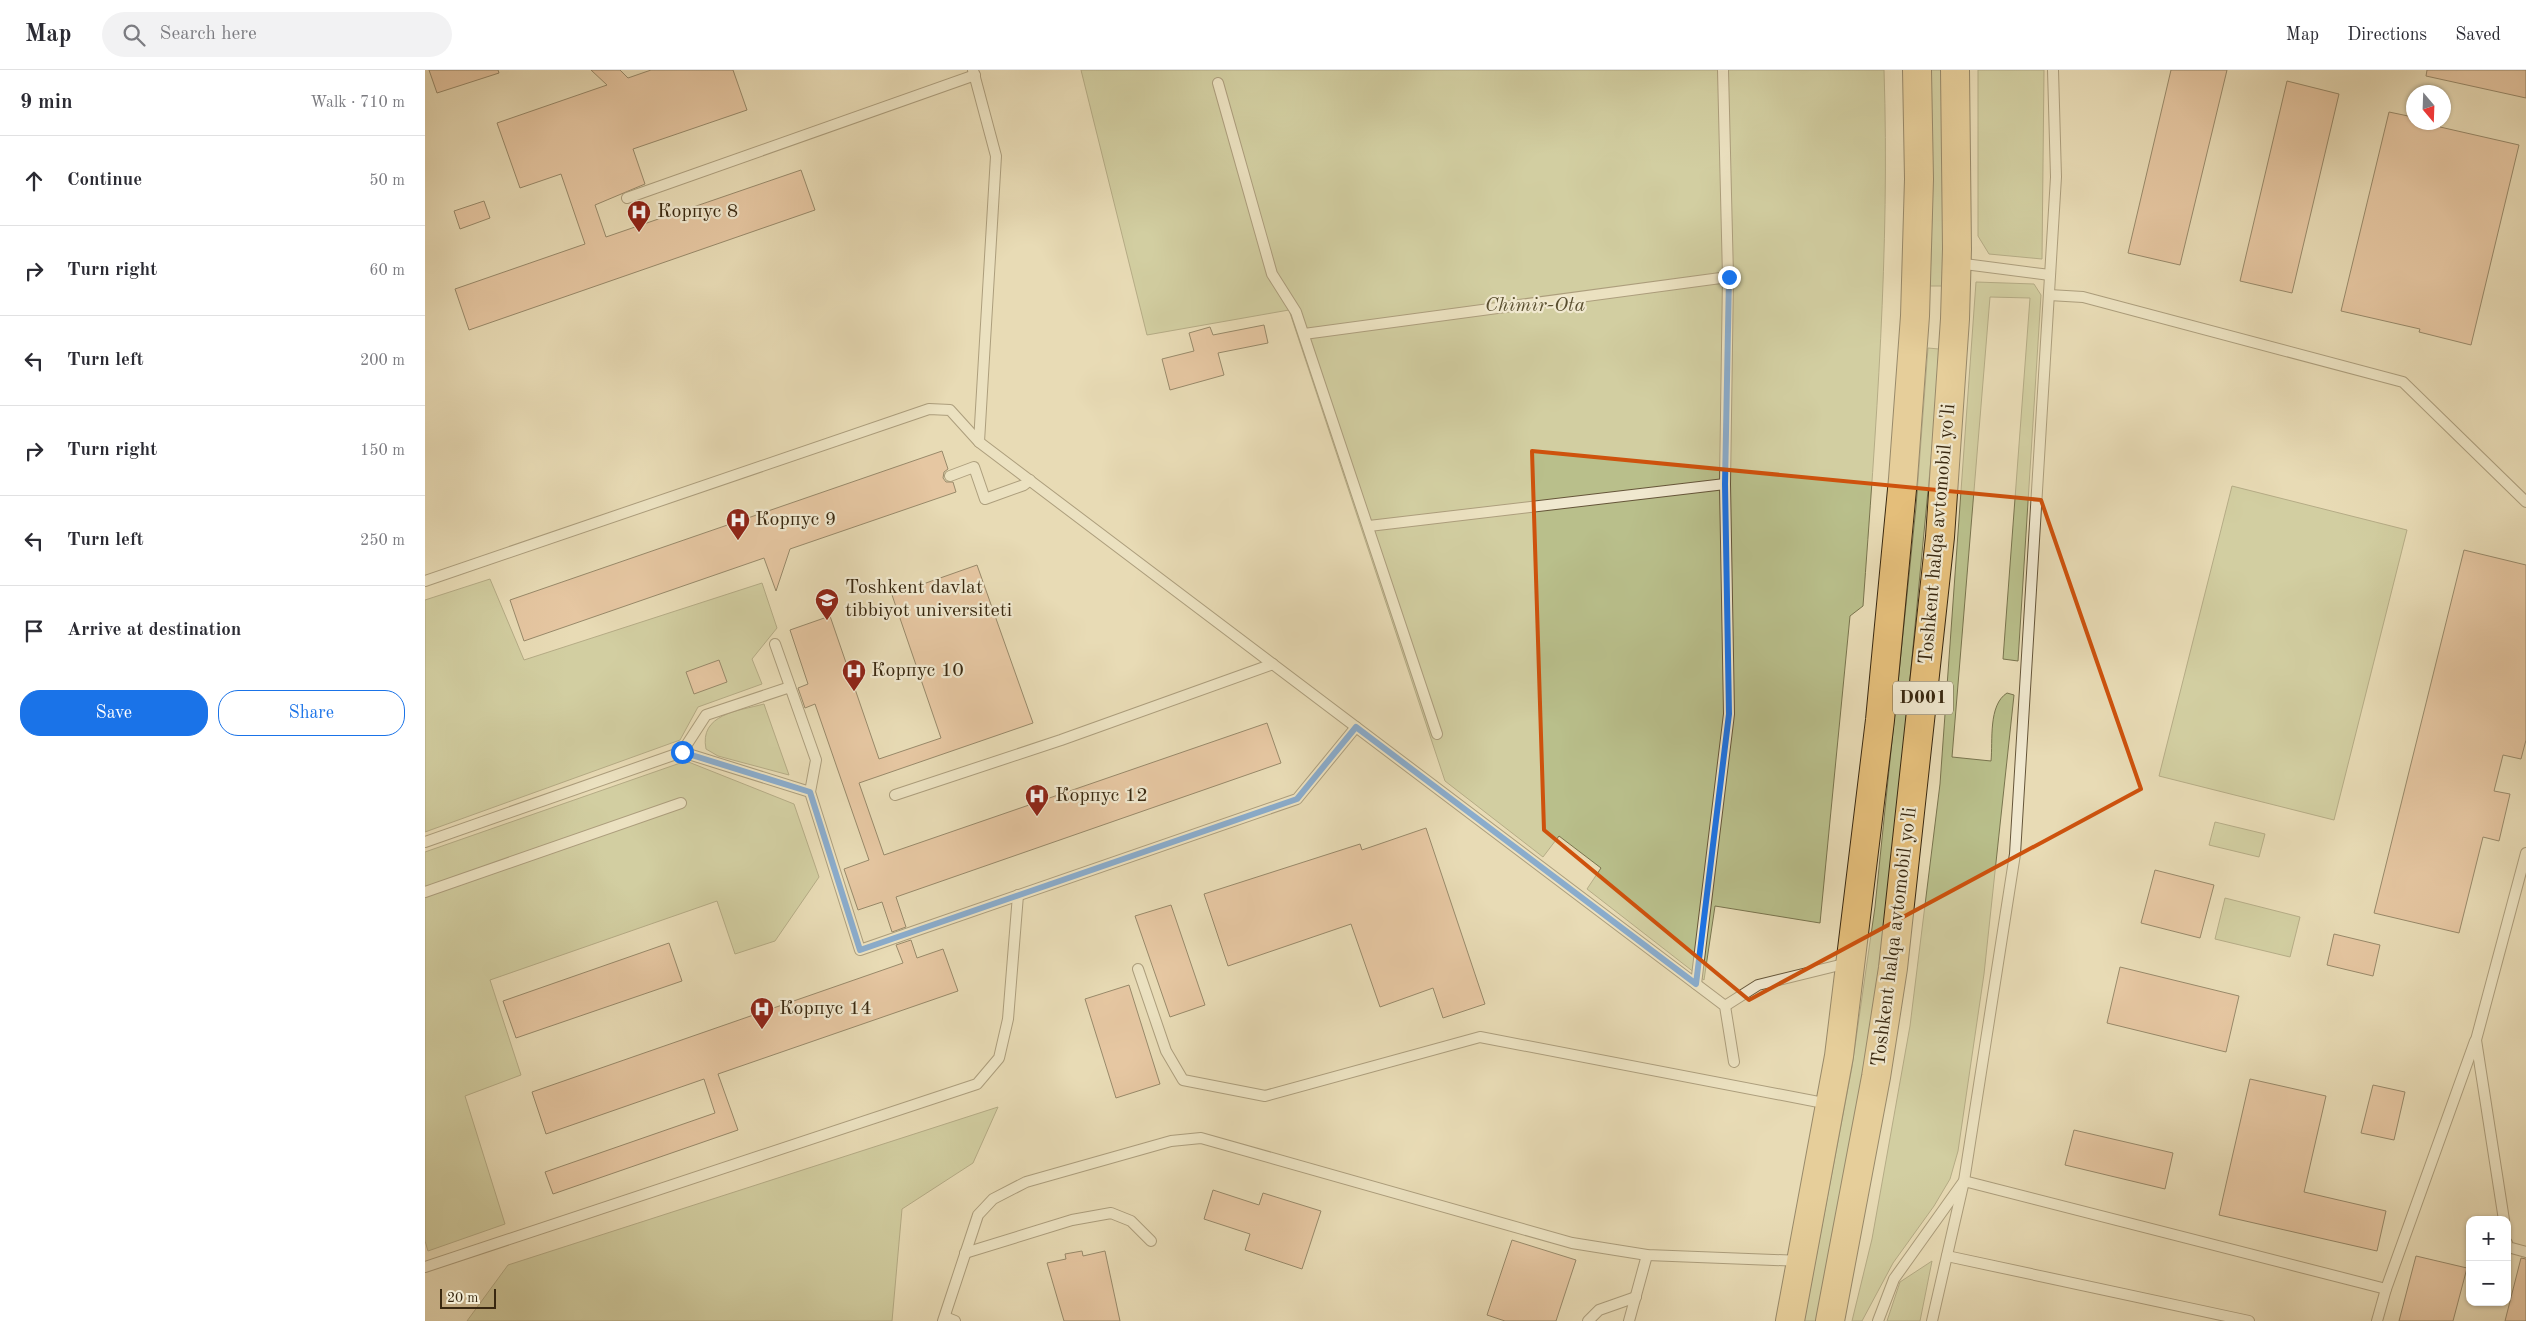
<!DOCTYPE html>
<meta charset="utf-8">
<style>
:root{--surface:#fff;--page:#f2f2f3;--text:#2b2b33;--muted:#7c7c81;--line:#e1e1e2;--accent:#1a73e8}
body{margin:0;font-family:"Old Standard TT",serif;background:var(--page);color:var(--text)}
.controls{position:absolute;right:15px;bottom:15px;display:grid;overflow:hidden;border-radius:10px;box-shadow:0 1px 4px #0004}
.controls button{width:45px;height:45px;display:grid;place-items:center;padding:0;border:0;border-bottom:1px solid var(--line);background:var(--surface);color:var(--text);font:25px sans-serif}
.compass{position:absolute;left:1981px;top:15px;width:45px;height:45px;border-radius:50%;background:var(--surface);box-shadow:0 1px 4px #0004;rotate:161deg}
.scale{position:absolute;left:15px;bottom:12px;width:56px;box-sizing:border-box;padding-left:5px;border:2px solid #392810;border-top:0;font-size:14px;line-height:18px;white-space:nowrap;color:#392810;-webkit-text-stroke:4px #f0e8cf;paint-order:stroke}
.stop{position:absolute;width:15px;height:15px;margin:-11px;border:4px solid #1a73e8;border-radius:50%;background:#fff}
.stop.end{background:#1a73e8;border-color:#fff;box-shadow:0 1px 5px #0008}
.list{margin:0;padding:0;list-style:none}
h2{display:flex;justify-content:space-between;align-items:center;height:65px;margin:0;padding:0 20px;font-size:21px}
h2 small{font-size:16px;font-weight:400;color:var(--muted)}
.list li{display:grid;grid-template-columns:32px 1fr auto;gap:15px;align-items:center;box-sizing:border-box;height:90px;padding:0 20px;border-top:1px solid var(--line)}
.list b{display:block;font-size:19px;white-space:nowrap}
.list em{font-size:16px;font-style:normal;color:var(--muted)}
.actions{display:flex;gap:10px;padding:15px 20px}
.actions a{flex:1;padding:11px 0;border:1px solid var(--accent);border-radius:20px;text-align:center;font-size:18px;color:var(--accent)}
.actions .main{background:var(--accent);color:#fff}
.icon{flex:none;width:28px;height:28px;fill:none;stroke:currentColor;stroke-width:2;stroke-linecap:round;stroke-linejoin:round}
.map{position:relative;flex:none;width:2101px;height:1251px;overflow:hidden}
header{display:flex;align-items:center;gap:30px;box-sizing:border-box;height:70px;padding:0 25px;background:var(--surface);border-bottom:1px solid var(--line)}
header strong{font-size:24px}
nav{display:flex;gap:28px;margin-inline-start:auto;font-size:18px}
.search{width:350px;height:45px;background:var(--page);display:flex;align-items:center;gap:12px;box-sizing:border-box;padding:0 18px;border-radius:28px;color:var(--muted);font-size:19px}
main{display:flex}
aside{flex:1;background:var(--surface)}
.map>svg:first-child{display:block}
.green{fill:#b9bf8b;stroke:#79744e}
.building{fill:#e4af8d;stroke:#392810}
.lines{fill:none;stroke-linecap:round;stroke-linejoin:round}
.service-casing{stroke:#655539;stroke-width:12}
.trunk-casing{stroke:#392810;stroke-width:30}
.service{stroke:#f0e8cf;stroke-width:10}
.trunk{stroke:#e4be7a;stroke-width:28}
.route{stroke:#1a73e8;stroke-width:6}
.marked{fill:none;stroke:#ce520d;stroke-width:4;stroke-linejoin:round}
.labels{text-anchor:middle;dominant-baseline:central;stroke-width:4.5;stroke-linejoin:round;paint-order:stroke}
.shield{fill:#f0e8cf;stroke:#706249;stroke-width:1}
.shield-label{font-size:19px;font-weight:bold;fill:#392810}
.poi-label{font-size:20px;fill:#392810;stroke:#f0e8cf;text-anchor:start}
.park-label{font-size:20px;font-style:italic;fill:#594e2f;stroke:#f0e8cf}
.street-label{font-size:20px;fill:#392810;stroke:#f0e8cf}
</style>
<header>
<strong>Map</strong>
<div class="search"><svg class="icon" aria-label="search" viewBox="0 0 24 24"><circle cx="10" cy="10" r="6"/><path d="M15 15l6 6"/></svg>Search here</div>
<nav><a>Map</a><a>Directions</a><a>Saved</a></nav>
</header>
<main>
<aside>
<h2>9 min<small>Walk · 710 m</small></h2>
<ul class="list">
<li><svg class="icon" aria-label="ahead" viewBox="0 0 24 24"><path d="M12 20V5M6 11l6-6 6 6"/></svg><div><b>Continue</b></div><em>50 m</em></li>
<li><svg class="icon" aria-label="right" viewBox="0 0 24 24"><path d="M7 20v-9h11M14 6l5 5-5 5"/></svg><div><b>Turn right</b></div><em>60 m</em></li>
<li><svg class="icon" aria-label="left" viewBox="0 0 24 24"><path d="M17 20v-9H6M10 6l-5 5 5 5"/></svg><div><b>Turn left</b></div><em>200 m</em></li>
<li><svg class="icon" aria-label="right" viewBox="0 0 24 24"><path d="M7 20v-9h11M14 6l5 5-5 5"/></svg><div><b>Turn right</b></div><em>150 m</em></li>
<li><svg class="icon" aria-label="left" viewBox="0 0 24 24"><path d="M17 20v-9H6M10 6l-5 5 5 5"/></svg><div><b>Turn left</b></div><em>250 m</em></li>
<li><svg class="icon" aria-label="arrive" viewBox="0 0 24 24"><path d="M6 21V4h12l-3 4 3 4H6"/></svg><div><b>Arrive at destination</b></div></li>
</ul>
<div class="actions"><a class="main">Save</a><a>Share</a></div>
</aside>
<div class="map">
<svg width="2101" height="1251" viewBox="0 0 2101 1251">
<rect width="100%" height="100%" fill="#e8dbb5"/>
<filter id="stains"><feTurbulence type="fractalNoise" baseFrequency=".004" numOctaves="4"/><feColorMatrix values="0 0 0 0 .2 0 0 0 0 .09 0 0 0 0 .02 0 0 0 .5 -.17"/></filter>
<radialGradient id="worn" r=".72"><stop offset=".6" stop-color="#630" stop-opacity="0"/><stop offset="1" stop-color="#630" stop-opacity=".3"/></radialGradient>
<!-- green -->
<g class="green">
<path d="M656,0H1459C1465,180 1451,358 1438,536L1425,546L1395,853L1290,836L1279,910L1162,819L1176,798L1134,766L1118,787L1020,711L864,240L722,265Z"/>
<path d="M1506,0H1519L1518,216H1505L1507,142Z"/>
<path d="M1553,0H1619L1617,189L1564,184L1553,166Z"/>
<path d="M1551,212L1609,214L1616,225L1593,591L1578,589L1605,228L1565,227L1527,687L1566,691C1568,671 1563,635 1582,623L1589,625L1559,904L1533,1081L1525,1109L1509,1136L1468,1193L1437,1251H1427L1447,1169L1485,956L1515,714Z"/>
<path d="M1503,278L1514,279L1509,358L1463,838L1440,998L1392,1251H1379L1427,997L1450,837L1491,437Z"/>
<path d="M1807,416L1982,460L1909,750L1734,706Z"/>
<path d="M65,509L99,590L337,513L352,558L327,589L337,614L273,637L255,670L0,762V530Z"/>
<path d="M339,634L341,640L364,705L293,686L281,679C274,644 313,641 339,634Z"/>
<path d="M261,691L369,734L394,807L350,871L310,884L292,831L65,910L96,1005L40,1026L80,1154L3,1181L0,1171V782Z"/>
<path d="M1790,752L1840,764L1834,787L1784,775Z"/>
<path d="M1800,828L1875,847L1865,887L1790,869Z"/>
<path d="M573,1037L548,1093L477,1139L467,1251H42L83,1195Z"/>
<path d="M1507,1191L1495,1251H1462L1475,1212Z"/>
</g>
<!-- building -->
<g class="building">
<path d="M4,0H73L74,3L12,23Z"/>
<path d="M166,0H195L203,8L226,0H308L322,40L208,79L220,114L170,135L181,167L376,100L390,140L44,260L30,219L160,174L136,104L95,118L72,53L182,15Z"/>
<path d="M1746,0H1802L1755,195L1703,183Z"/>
<path d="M2002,0H2101V28L2001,6Z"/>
<path d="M1862,11L1914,24L1867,223L1815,211Z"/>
<path d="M1964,42L1988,47V52H2016L2015,57L2094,75L2046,275L1994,262L1995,259L1916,241Z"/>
<path d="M59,131L65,148L35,159L29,141Z"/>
<path d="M839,255L843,273L793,283L799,305L745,320L737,289L769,281L764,263L785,257L788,265Z"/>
<path d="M517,381L523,399L519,402L518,408L521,412H528L531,422L365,479L351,521L339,488L99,571L85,530Z"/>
<path d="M2039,480L2101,495V670L2096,689L2078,685L2069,721L2085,724L2074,771L2058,767L2034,863L1949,843Z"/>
<path d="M552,495L608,653L434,713L459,785L842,653L856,693L471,827L481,857L467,862L457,832L433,840L419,799L444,790L390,634L380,638L373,618L383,614L365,560L405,546L454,689L516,668L467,525Z"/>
<path d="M294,590L302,612L269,624L261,602Z"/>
<path d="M1001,758L1060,934L1018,948L1008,918L955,937L926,854L803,896L779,824L935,774L937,780Z"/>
<path d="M1730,800L1789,815L1775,868L1716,853Z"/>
<path d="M746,835L780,935L745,947L710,846Z"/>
<path d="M1909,864L1955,875L1948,906L1902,895Z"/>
<path d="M486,870L492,888L518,879L533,921L293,1004L313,1060L128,1124L120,1102L290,1043L279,1009L121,1064L107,1022L478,893L471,875Z"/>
<path d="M244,873L257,911L91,968L78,931Z"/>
<path d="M1695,897L1814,926L1801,982L1682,953Z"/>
<path d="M704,915L735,1014L691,1028L660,929Z"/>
<path d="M1825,1009L1901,1026L1879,1122L1961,1141L1952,1181L1794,1145Z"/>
<path d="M1948,1015L1980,1022L1969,1070L1936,1063Z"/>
<path d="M1649,1060L1748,1083L1740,1119L1640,1095Z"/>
<path d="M788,1120L834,1135L838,1123L896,1141L877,1199L820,1180L825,1164L779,1149Z"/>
<path d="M1087,1170L1151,1190L1131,1251H1080L1062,1245Z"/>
<path d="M657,1181L658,1186L680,1181L695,1251H639L622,1193L641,1189L640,1184Z"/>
<path d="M1991,1186L2042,1198L2028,1251H1974Z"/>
<path d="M2096,1188L2101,1189V1251H2080Z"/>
</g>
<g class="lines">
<!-- service casing -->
<g class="service-casing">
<g id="service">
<path d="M548,0L571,86L554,372"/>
<path d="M793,13L847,204L871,242L1012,664"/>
<path d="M202,128L550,5"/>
<path d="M1532,193L1625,205"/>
<path d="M1624,225L1658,227L1978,312L2101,432"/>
<path d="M879,264L1303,207"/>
<path d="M525,406L549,397L560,429L599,415L605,410"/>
<path d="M944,456L1300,414"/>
<path d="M0,511L504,339L525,340L554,372L1300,936L1309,992"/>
<path d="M350,574L391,690L385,722L435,880L872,729L931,657"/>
<path d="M257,682L385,722"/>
<path d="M470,725L636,670L848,594"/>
<path d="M0,772L257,682L281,645L365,617"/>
<path d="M0,822L256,733"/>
<path d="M713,899L741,981L758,1010L840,1026L1055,967L1404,1034"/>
<path d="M1271,914L1304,644L1300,414L1303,207L1298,0"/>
<path d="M1300,936L1333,915L1423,893"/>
<path d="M2079,1150L2051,970L2101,783"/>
<path d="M2082,1173L2083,1177L2101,1182"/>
<path d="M540,1183L647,1150L686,1143L706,1151L726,1171"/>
<path d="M1522,1186L1824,1251"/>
<path d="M0,1197L552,1014L574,988L583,949L593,825"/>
<path d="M520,1247L530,1251"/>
<path d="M518,1251L553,1145L568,1129L601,1112L746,1071L776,1068L1147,1173L1222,1185L1376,1191"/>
<path d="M1163,1251L1174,1240L1211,1227"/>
<path d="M1204,1251L1222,1185"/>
<path d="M1453,1251L1469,1209L1539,1111L1590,784L1631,107L1628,0"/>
<path d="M1507,1251L1539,1111L1961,1219"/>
<path d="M1952,1251L1961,1219L2050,971"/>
</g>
</g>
<!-- trunk casing -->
<g class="trunk-casing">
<g id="trunk">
<path d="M1365,1251L1414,986L1455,650L1478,409L1490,246L1494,109L1492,0"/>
<path d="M1405,1251L1451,1007L1468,898L1515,467L1530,249L1532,179L1530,0"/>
</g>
</g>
<!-- service -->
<use href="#service" class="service"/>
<!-- trunk -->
<use href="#trunk" class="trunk"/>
</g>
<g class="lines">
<!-- route -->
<path class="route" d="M257,682L385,722L435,880L872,729L931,657L1271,914L1304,644L1300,414L1304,207"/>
</g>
<!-- marked area -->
<path d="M0 0H2101V1251H0ZM1107,381L1616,430L1716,719L1324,930L1119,760Z" fill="#e8dbb5" fill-opacity=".55" fill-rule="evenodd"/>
<path class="marked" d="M1107,381L1616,430L1716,719L1324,930L1119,760Z"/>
<!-- icons -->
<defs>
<g id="hospital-pin" transform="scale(1.25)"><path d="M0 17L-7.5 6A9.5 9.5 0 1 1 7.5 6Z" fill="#8f2418" stroke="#f0e8cf"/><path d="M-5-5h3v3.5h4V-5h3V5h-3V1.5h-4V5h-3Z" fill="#fff"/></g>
<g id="university-pin" transform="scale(1.25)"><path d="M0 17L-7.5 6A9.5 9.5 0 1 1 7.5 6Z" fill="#8f2418" stroke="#f0e8cf"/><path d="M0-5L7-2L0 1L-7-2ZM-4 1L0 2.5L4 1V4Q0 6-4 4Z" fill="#fff"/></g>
</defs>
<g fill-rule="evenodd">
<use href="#hospital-pin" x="214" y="142"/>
<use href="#hospital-pin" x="313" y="450"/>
<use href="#university-pin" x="402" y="530"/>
<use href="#hospital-pin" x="429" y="601"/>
<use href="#hospital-pin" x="612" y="726"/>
<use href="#hospital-pin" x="337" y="939"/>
</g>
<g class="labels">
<!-- shield labels -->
<rect class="shield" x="1468" y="611.5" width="60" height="33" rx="4"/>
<g class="shield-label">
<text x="1498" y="628">D001</text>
</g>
<!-- poi labels -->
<g class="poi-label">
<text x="232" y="142">Корпус 8</text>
<text x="330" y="450">Корпус 9</text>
<text x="420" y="518">Toshkent davlat<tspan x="420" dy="23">tibbiyot universiteti</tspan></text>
<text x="446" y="601">Корпус 10</text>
<text x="630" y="726">Корпус 12</text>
<text x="354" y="939">Корпус 14</text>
</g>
<!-- park labels -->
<g class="park-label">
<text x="1110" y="236">Chimir-Ota</text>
</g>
<!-- street labels -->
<g class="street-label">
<text transform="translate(1513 464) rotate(-85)">Toshkent halqa avtomobil yo'li</text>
<text transform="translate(1470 867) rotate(-83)">Toshkent halqa avtomobil yo'li</text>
</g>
</g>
<rect width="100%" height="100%" filter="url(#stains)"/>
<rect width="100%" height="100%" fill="url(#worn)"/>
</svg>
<div class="controls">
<button>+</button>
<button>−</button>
</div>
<svg class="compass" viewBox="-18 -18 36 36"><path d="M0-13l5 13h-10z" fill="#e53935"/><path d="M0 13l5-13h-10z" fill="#7c7c81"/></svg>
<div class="scale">20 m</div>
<div class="stop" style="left:257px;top:682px"></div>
<div class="stop end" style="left:1304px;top:207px"></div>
</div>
</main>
